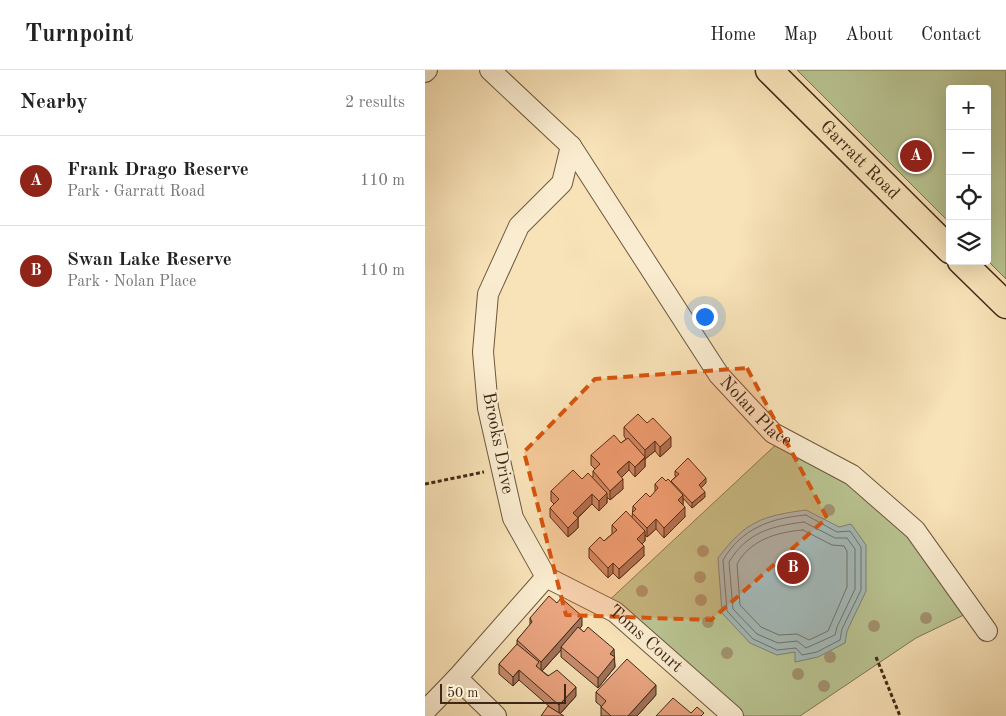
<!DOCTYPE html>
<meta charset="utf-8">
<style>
:root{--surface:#fff;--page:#f2f2f2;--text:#222;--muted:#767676;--line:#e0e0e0;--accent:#8f2418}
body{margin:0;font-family:"Old Standard TT",serif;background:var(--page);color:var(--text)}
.controls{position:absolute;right:15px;top:15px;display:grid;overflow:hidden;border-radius:5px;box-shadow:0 5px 20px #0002}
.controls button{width:45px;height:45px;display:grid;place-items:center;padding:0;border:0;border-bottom:1px solid var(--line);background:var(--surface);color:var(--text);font:25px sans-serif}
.scale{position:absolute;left:15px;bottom:12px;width:126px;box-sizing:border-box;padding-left:5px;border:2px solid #3f2916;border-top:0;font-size:14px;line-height:18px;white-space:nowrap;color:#3f2916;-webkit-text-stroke:4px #faecd0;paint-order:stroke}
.you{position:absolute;left:279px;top:246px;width:18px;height:18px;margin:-12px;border:4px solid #fff;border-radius:50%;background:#1a73e8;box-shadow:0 0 0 8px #1a73e833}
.badge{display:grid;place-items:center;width:32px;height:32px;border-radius:50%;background:var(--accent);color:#fff;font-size:16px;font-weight:700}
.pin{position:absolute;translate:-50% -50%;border:2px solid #fff;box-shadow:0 1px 5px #0006}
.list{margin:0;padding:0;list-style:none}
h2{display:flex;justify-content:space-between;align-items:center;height:65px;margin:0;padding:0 20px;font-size:21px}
h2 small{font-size:16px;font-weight:400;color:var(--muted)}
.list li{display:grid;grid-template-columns:32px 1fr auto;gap:15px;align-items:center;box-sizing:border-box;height:90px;padding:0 20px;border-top:1px solid var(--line)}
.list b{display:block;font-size:19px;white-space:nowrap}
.list p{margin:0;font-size:16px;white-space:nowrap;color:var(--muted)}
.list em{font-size:16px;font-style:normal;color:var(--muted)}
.icon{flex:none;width:28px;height:28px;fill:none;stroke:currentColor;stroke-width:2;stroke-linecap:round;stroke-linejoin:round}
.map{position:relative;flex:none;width:581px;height:646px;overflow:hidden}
header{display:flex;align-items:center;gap:30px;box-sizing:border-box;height:70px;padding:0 25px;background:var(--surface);border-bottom:1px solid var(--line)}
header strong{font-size:24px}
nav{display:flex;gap:28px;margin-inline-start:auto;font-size:18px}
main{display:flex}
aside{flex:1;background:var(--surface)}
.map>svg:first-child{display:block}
.green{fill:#b9c492;stroke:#7c7654}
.water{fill:#a3baba;stroke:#7b8078}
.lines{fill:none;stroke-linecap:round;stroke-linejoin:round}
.shore{stroke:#717268;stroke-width:1}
.minor-casing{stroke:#6d573e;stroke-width:22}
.major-casing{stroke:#3f2916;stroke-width:29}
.path{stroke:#3f2916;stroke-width:3;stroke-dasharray:4 2.5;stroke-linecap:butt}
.minor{stroke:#faecd0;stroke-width:20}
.major{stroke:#f8e2b7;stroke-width:26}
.tree{fill:#a39270}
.wall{fill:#c88d6e;stroke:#3f2916}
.shaded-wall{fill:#a3735a;stroke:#3f2916}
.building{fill:#e9a480;stroke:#3f2916}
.marked{fill:#d7540d;fill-opacity:0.2;stroke:#d7540d;stroke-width:4;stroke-dasharray:10 6;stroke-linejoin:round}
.labels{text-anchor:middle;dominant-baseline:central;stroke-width:4.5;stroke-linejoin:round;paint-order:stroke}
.street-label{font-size:18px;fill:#3f2916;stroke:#faecd0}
</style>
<header>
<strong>Turnpoint</strong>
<nav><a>Home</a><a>Map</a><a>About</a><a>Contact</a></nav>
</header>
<main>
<aside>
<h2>Nearby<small>2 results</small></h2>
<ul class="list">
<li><span class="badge">A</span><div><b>Frank Drago Reserve</b><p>Park · Garratt Road</p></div><em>110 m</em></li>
<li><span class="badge">B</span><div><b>Swan Lake Reserve</b><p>Park · Nolan Place</p></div><em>110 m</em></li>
</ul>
</aside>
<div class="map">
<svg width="581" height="646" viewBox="0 0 581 646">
<rect width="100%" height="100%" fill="#f8e2b7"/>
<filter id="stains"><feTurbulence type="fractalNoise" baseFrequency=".004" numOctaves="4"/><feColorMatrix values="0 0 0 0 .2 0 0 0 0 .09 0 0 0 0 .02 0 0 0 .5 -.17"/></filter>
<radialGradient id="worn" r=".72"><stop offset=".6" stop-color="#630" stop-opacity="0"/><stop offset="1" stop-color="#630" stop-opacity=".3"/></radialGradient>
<!-- green -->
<g class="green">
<path d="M372,0H581V209L562,190V19H525V153Z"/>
<path d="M358,368L490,460L547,541L491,568L375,646H314L178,536Z"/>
</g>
<!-- water -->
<path class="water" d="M381,440L414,457L426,454L441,475V521L422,561L420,573L393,587L370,592V582L352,585L325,573L297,543L293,488C321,451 337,446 381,440Z"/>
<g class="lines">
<!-- shore -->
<g class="shore">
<path d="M381,445L412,462L425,461L436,477V520L417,559L415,570L392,582L377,585L371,578L352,580L328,569L302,541L298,490C317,458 346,448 381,445Z"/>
<path d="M379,452L410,468H422L430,479V519L412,557L410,565L381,578L372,571L353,573L332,564L308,539L304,492C322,462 347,456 379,452Z"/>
<path d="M378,460L407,475L419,476L422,481V517L403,561L384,570L372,564L354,565L336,557L315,535L312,494C325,470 352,462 378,460Z"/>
</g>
<!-- minor casing -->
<g class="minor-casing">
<g id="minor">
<path id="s1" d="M65,0L146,76L294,305L348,363L427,405L490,460L562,561"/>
<path d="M0,2L2,0"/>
<path d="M121,507L88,448L63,338L58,282L63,224L94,156L137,113L146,76"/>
<path id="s2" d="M121,507L190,542L308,646"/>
<path d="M32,608L71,646"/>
<path d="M0,641L32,608L121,507"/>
</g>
</g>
<!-- major casing -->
<g class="major-casing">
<g id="major">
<path id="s3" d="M344,0L525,180"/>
<path d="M536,191L581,235"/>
</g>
</g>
<!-- path -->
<g class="path">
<path d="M0,414L59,402"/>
<path d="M451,587L475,646"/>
</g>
<!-- minor -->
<use href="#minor" class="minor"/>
<!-- major -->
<use href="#major" class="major"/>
</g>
<!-- trees -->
<g class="tree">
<circle cx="404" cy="440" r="6"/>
<circle cx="278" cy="481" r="6"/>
<circle cx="275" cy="507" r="6"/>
<circle cx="217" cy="521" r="6"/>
<circle cx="276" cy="530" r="6"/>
<circle cx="501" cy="548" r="6"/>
<circle cx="283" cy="552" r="6"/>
<circle cx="449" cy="556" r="6"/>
<circle cx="302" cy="583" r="6"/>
<circle cx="405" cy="587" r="6"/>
<circle cx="373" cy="604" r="6"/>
<circle cx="399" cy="616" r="6"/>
</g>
<!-- wall -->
<g class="wall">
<path d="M222,353L246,377L235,387L230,381L220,389V397L210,407L204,400L196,407L198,419L185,430L182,427V433L174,441L167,434L153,448V458L143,467L125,447V438L129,434L126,431V421L157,409L168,407V401L170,399L166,395V385L196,373L201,369L199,366V357Z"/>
<path d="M250,401L281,413L276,418L280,427L267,438L258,428V435L260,447L239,468L231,459L222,467L220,465V471L216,474L219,486L194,509L188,503L183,508L164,488V478L179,471L187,464V455L207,448L208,436L225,427L230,422V414L241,411L246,413V411L251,406H250Z"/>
<path d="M105,548L157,556L154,558L189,587L190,597L173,618L136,587V580L117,601L151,626L135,644L126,638L94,610L88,616L74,604V594L92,575V570L105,555Z"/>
<path d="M171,622L231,625L212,646H176V636L171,632Z"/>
</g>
<!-- shaded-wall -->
<g class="shaded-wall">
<path d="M246,367V377L235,387V377Z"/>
<path d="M230,371V381L220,389V397L210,407V397L220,388V380Z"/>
<path d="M204,391V400L192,412V402Z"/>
<path d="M281,408V413L274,420V415Z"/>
<path d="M198,409V419L185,430V421Z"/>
<path d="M280,422V427L267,438V433Z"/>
<path d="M182,423V433L174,441V431Z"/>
<path d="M167,424V434L148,452V443Z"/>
<path d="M258,425V435L253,440V430Z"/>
<path d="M260,437V447L239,468V458Z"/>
<path d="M153,448V458L143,467V458Z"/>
<path d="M231,449V459L222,467V458Z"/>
<path d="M220,461V471L212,479V469Z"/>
<path d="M219,476V486L194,509V499Z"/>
<path d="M188,493V503L183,508V498Z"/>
<path d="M157,546V556L137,578L136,577V580L116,602V592Z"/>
<path d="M189,579L190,597L173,618V608L185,584Z"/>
<path d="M94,600V610L88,616V607Z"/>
<path d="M231,615V625L212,646H203Z"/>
<path d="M151,617V626L134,645V635Z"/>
</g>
<!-- building -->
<g class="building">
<path d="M213,344L222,353L228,348L246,367L235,377L230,371L220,380L199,357Z"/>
<path d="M189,365L196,373L203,368L220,387L210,397L204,391L192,402L198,409L185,421L168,401L175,394L166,385Z"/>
<path d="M263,388L281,408L274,415L280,422L267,433L246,411L254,404L250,401Z"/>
<path d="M148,400L157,409L163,403L182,423L174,431L167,424L148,443L153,448L143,458L125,438L134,429L126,421Z"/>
<path d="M237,407L241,411L243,409L258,425L253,430L260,437L239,458L231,449L222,458L207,443L211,439L208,436L221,423L225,427L233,418L230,414Z"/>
<path d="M201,441L220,461L212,469L219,476L194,499L188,493L183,498L164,478L175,467L179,471L192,460L187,455Z"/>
<path d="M124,526L132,533L136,528L157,546L116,592L92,570L107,552L105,548Z"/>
<path d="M153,557L159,562L163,557L189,579L185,584L190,587L173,608L136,577Z"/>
<path d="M92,574L114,592L111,596L123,606L132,600L151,617L134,635L94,600L88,607L74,594Z"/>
<path d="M202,589L231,615L203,646H186L176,637L181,631L171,622Z"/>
<path d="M248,628L266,643L272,637L279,643L276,646H231Z"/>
<path d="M123,636L139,646H116Z"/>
</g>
<!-- marked area -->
<path class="marked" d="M322,298L402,448L286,550L141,545L99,382L170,309Z"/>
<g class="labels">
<!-- street labels -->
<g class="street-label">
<text stroke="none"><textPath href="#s3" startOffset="128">Garratt Road</textPath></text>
<text stroke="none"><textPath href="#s1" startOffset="436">Nolan Place</textPath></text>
<text transform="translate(73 373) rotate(79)">Brooks Drive</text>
<text stroke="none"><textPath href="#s2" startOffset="118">Toms Court</textPath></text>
</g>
</g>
<rect width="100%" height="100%" filter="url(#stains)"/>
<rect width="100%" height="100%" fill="url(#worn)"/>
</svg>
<div class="controls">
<button>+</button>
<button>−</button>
<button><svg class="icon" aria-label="locate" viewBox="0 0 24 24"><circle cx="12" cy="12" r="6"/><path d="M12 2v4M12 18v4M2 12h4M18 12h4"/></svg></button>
<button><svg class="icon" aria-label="layers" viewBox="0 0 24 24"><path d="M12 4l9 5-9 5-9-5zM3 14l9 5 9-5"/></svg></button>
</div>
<div class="scale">50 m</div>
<div class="you"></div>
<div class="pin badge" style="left:491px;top:86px">A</div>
<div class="pin badge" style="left:368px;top:498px">B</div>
</div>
</main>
